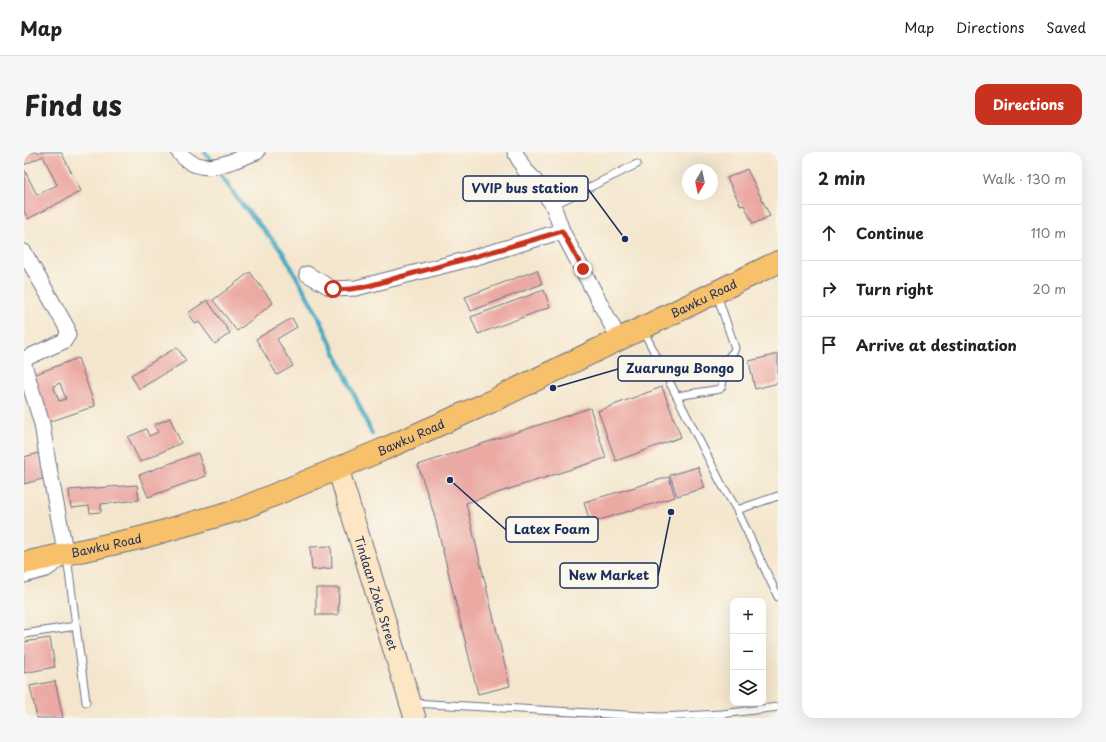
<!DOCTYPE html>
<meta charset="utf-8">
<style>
:root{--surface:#fff;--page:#f6f6f6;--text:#222;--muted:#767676;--line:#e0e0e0;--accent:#c8321e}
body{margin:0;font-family:"Playpen Sans",sans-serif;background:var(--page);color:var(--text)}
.controls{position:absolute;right:12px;bottom:12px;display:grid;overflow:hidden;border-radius:8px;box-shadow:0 4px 16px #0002}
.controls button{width:36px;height:36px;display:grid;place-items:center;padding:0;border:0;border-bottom:1px solid var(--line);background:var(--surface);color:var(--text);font:20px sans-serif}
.compass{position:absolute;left:658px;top:12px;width:36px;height:36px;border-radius:50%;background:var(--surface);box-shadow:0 4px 16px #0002;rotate:189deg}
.stop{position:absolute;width:12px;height:12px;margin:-9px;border:3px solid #c8321e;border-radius:50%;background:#fff}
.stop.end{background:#c8321e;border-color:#fff;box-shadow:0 1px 4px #0008}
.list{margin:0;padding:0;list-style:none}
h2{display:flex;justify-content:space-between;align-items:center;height:52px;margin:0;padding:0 16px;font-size:17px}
h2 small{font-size:13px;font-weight:400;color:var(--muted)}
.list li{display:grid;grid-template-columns:26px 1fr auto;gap:12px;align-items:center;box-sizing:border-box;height:56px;padding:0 16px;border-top:1px solid var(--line)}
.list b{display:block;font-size:15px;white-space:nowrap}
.list em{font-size:13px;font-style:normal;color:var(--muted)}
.icon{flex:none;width:22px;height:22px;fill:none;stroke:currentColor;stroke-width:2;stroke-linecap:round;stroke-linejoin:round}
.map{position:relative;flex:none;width:754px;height:566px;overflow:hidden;border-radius:12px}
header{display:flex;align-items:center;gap:24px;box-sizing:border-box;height:56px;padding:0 20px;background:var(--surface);border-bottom:1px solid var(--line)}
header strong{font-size:19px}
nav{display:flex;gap:22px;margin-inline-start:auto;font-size:14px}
.intro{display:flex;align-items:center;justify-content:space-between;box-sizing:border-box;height:96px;padding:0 24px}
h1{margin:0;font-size:28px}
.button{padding:10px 18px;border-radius:12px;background:var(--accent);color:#fff;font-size:14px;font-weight:700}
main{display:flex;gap:24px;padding:0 24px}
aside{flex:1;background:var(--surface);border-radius:12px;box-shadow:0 4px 16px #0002}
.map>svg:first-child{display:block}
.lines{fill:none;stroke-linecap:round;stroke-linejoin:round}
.stream{stroke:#41a8c1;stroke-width:4.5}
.building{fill:#eba9a3;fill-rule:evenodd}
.service-casing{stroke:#676f85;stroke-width:9}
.minor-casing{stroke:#676f85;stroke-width:17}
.secondary-casing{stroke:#676f85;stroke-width:23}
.trunk-casing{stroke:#676f85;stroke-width:24}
.service{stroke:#fff;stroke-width:7}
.minor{stroke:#fff;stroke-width:15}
.secondary{stroke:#fce6c4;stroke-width:21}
.trunk{stroke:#f7c06b;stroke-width:22}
.route{stroke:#c8321e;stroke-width:5}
.labels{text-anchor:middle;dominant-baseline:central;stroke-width:3;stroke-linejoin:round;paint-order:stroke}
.street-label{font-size:12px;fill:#1b2f5e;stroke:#fbf7ec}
.leader{fill:none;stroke:#1b2f5e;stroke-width:1.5}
.callout-dot{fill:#1b2f5e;stroke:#fbf7ec;stroke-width:1.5}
.callout{fill:#fbf7ec;stroke:#1b2f5e;stroke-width:1.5}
.callout-label{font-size:13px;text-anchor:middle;font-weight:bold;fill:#1b2f5e}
</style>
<header>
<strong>Map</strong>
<nav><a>Map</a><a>Directions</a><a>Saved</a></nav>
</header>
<div class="intro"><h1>Find us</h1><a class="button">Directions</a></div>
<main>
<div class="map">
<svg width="754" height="566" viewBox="0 0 754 566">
<rect width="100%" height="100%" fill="#fbf7ec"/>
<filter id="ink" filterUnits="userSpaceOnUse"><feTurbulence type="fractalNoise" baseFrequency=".025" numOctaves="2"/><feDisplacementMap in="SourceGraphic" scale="8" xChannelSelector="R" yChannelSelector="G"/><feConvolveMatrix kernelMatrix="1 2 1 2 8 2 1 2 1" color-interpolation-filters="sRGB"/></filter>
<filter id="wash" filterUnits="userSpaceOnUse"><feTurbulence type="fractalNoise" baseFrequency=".012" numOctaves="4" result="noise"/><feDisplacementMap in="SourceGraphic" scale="16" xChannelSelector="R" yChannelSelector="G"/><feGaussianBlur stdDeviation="0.9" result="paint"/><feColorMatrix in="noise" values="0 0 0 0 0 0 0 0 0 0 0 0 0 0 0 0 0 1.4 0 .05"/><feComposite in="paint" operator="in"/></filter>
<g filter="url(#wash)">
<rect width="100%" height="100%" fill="#f4e6cd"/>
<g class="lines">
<!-- stream -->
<path class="stream" d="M181,0L216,50L258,99L295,165L348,282"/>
</g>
<g id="blocks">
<!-- building -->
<g class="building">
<path d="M0,0H37L57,39L4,67L0,60V17L13,43L33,33L19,4L0,13Z"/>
<path d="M723,17L746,64L729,72L720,53L717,54L703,26Z"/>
<path d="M513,118L518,132L447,159L441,145Z"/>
<path d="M226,120L249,151L213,179L189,148Z"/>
<path d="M520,138L526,155L454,182L447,165Z"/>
<path d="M183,148L206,181L191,192L175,170L172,172L164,161Z"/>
<path d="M268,166L273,175L253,187L269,214L253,223L232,187Z"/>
<path d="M153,195L162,209L115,237L107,223Z"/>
<path d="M754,202V231L731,237L725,209Z"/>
<path d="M54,206L71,254L25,270L9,223ZM36,231L42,247L35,249L29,234Z"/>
<path d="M638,235L657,285L592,309L574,259Z"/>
<path d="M566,256L582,306L442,351L486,534L454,542L410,362L394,313Z"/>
<path d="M146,266L157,291L116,310L104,285L122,277L125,284L134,280L130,273Z"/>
<path d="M15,301L22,326L0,332V305Z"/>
<path d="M174,301L182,324L124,345L115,323Z"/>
<path d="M674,315L681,336L653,344L646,323Z"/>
<path d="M645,325L651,345L566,371L560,350Z"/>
<path d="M113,333L115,348L77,352V360L66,361L65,354L47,356L45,338Z"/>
<path d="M307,394L308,416L288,418L286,395Z"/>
<path d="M292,436H315L314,463H292Z"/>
<path d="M26,486L31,515L0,521V490Z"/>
<path d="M31,529L39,566H13L6,534Z"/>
</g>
</g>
</g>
<g filter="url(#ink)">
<use href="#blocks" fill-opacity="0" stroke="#676f85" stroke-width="1"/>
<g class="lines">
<!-- service casing -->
<g class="service-casing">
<g id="service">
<path d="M529,53L613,12"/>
<path d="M619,178L697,331L713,358L754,445"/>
<path d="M653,244L696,237L698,234L702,208L710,199L711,196L693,143"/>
<path d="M713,358L754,344"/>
<path d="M43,405L62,550"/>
<path d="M0,482L52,474"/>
<path d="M389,551L636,565L698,562L754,555"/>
</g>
</g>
<!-- minor casing -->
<g class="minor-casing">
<g id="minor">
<path d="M155,0C177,28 206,9 233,0"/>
<path d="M491,0L500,17L508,25L529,53L538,79L595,187"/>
<path d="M0,100L43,176L44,183L40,189L0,207"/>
<path d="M283,122L309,137L332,136L449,106L538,79"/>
<path d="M0,213L18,272L24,311L42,403L22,417L0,423"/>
</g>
</g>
<!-- secondary casing -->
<g class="secondary-casing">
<g id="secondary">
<path id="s1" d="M314,317L391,566"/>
</g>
</g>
<!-- trunk casing -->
<g class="trunk-casing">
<g id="trunk">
<path id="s2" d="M0,411L116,386L214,358L358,298L466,250L754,110"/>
</g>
</g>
<!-- service -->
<use href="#service" class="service"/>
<!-- minor -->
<use href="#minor" class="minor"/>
<!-- secondary -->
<use href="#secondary" class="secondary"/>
<!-- trunk -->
<use href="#trunk" class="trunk"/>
</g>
</g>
<g class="lines" filter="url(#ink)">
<!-- route -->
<path class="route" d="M309,137C335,140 359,129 383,123C435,109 487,95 538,79L559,117"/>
</g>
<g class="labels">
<!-- street labels -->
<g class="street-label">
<text stroke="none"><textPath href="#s2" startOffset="732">Bawku Road</textPath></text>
<text stroke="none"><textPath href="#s2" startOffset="408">Bawku Road</textPath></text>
<text stroke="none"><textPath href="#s2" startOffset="84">Bawku Road</textPath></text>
<text stroke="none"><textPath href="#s1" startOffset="130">Tindaan Zoko Street</textPath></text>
</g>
</g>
<!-- callouts -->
<path class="leader" d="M601 87L564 37M529 236L594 217M426 328L482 378M647 360L634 424"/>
<g class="callout-dot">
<circle cx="601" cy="87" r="4"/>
<circle cx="529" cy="236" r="4"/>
<circle cx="426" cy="328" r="4"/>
<circle cx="647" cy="360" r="4"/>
</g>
<g class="callout">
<rect x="439" y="24" width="125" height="25" rx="4"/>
<rect x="594" y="204" width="125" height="25" rx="4"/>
<rect x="482" y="365" width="92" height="25" rx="4"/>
<rect x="536" y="411" width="98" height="25" rx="4"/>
</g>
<g class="callout-label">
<text x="501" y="41">VVIP bus station</text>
<text x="656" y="221">Zuarungu Bongo</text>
<text x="528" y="382">Latex Foam</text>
<text x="585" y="428">New Market</text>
</g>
</svg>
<div class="controls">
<button>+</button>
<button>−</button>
<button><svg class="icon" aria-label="layers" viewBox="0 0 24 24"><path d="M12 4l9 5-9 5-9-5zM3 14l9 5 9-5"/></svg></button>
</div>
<svg class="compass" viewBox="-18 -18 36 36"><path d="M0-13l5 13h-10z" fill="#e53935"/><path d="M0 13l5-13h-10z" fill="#767676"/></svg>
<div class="stop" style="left:309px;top:137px"></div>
<div class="stop end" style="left:559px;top:117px"></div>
</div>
<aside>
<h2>2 min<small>Walk · 130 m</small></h2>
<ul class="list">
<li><svg class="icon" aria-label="ahead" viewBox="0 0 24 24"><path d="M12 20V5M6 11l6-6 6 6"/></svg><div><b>Continue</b></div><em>110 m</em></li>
<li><svg class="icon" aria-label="right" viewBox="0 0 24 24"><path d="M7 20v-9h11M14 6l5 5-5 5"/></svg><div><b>Turn right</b></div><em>20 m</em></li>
<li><svg class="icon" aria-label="arrive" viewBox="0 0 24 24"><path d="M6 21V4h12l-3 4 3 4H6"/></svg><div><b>Arrive at destination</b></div></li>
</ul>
</aside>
</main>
